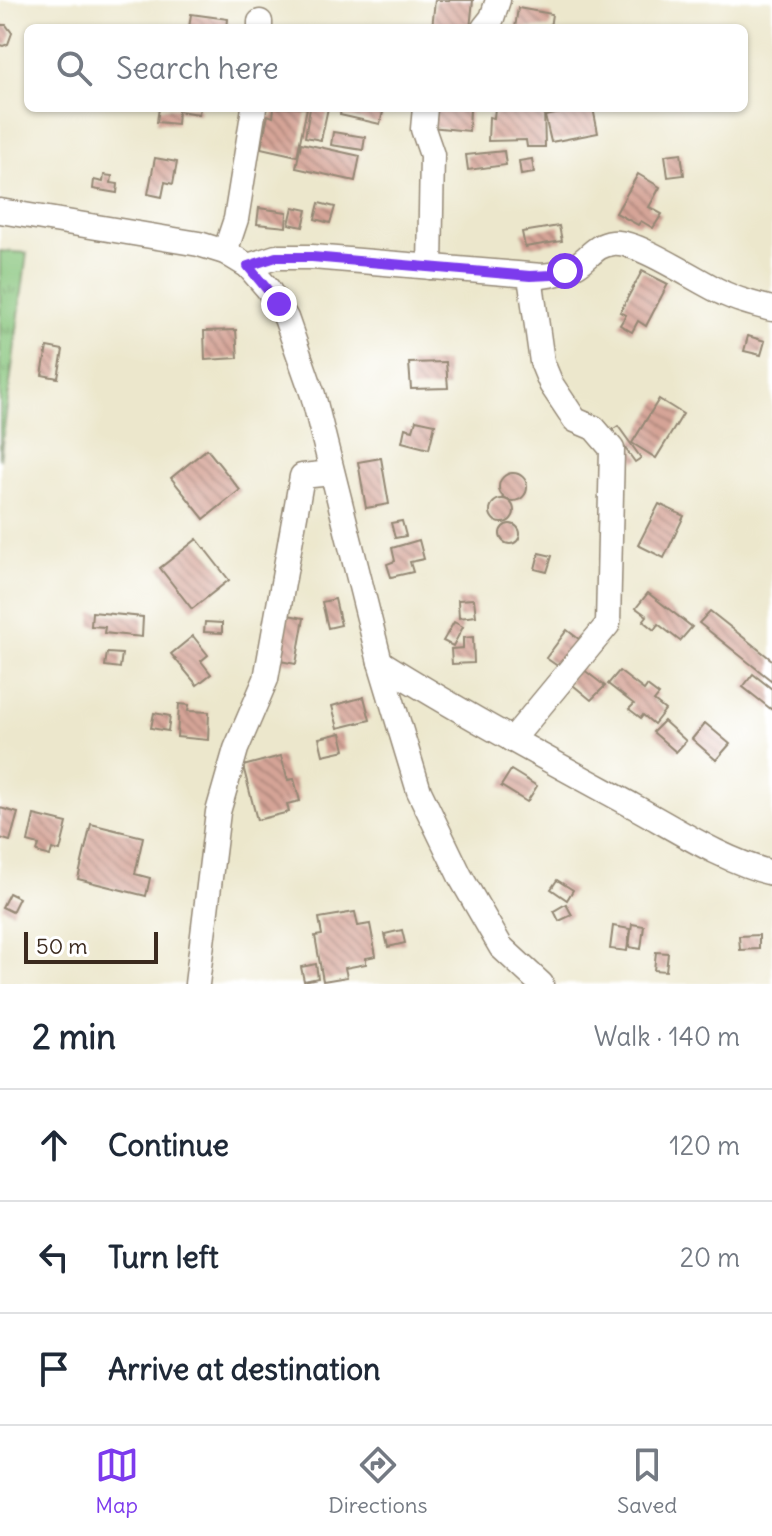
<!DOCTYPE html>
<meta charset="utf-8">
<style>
:root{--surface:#fff;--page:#f6f6f7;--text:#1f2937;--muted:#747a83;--line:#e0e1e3;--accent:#7c3aed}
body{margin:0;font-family:Delius,sans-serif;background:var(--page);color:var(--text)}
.scale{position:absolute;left:24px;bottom:20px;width:134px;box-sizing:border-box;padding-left:8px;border:4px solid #3b2a1e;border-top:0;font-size:22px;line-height:28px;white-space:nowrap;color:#3b2a1e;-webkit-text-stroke:6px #fff;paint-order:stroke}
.stop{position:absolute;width:24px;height:24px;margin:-18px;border:6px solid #7c3aed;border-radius:50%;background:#fff}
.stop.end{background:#7c3aed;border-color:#fff;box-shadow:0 2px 8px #0008}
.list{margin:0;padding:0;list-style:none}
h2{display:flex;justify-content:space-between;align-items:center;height:104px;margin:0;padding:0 32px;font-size:34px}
h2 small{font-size:26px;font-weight:400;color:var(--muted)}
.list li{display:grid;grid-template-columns:52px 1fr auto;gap:24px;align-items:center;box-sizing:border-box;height:112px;padding:0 32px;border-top:2px solid var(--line)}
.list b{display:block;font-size:30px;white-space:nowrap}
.list em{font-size:26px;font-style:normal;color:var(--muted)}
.icon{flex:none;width:44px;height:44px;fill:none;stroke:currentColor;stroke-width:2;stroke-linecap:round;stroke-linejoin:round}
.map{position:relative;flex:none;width:772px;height:984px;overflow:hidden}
.search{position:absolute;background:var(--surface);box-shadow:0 2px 6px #0004;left:24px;right:24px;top:24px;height:88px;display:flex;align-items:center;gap:20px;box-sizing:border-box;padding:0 28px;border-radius:12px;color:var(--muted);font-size:30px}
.sheet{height:440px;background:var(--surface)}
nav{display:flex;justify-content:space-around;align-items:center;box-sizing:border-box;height:112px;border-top:2px solid var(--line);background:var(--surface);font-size:22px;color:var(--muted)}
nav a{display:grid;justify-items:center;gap:4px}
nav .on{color:var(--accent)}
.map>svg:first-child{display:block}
.grass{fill:url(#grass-tufts);stroke:#60774c;stroke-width:2}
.building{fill:url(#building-back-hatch)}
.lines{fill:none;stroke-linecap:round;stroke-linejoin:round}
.minor-casing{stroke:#948875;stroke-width:27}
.minor{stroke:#fff;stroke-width:24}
.route{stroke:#7c3aed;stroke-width:10}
</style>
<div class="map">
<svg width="772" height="984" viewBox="0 0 772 984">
<defs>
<pattern id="grass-tufts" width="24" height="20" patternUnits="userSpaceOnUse" patternTransform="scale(2)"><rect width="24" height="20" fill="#86c47b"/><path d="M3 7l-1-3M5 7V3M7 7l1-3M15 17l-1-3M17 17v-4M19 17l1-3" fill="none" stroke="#6f9f64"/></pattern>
<pattern id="building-back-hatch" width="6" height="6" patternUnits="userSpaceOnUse" patternTransform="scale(2)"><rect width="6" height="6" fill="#d5a497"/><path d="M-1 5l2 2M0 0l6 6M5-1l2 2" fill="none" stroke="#ae867b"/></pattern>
</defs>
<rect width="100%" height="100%" fill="#fff"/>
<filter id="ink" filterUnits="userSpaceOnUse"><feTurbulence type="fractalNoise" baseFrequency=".0125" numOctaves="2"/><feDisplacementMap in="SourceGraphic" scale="16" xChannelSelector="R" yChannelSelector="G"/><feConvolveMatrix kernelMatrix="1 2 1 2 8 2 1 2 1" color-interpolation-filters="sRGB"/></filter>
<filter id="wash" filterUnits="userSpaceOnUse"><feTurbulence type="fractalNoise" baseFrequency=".006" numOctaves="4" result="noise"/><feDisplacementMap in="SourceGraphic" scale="32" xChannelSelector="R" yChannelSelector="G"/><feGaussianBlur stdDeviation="1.8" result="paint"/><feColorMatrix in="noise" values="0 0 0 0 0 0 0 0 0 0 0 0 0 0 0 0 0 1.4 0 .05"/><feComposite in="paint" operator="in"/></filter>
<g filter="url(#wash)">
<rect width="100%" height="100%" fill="#ece7cc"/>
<!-- grass -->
<path class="grass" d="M0,251L27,253L0,460Z"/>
<g id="blocks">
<!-- building -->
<g class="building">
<path d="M435,0H473L470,28H432Z"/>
<path d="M518,8L552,14L550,28H515Z"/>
<path d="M191,14L228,19L227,28H189Z"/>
<path d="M0,25H6L12,33L8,44L3,46L0,45Z"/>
<path d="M159,108H200L199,114L178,111L177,124L157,122Z"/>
<path d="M274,108H307L297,156L261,148L268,115L273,117Z"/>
<path d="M310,108H328L321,140L305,137Z"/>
<path d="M341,108H384L380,124L340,115Z"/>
<path d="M433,108H470L469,131L431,127Z"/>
<path d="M495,108L544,109L545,147H527L526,140L488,141L489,117L494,118Z"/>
<path d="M587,108H593L598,133L551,142L545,116Z"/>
<path d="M333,132L365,137L363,150L331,145Z"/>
<path d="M301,143L360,156L355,181L296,168Z"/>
<path d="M504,151L506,165L468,170L466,155Z"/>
<path d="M681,153L684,175L668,177L665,155Z"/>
<path d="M155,158L177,162L173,184L165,182L162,197L148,194Z"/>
<path d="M532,159L534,173L521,175L519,161Z"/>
<path d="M638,174L660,187L649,207L662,214L653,228L641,221L638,225L616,213Z"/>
<path d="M104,175L112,176L111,183L118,184L117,193L93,189L94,180L103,182Z"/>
<path d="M319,203L335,207L330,223L315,219Z"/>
<path d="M293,207L307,210L303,227L289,224Z"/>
<path d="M259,208L287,212L286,227L257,224Z"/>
<path d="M559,226L562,241L525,247L522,232Z"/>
<path d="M642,271L668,284L646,326L638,321L632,332L620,325L626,315L620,312Z"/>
<path d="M236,330L238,358L205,360L204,331Z"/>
<path d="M748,336L765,341L761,355L744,351Z"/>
<path d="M47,347L63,350L58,378L42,375Z"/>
<path d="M446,362L448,388L411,389L409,363Z"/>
<path d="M659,399L683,414L656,458L632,443Z"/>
<path d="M416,420L435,424L429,449L402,442L405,428L413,430Z"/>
<path d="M618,426L641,458L635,462L612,430Z"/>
<path d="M207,449L240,490L204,519L171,478Z"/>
<path d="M381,458L389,504L366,508L358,462Z"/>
<circle cx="513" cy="487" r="14"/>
<circle cx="502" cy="511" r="12"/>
<path d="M659,504L684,516L664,558L638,545Z"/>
<path d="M402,521L406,536L395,538L391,523Z"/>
<circle cx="510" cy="534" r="10"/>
<path d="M197,539L229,580L192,609L160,568Z"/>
<path d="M419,540L424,559L410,562L413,572L391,577L387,564L395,561L392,548Z"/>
<path d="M539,553L552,556L547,572L535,569Z"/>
<path d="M648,593L692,627L680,641L658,624L654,630L643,621L647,616L636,608Z"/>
<path d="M335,599L341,625L328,628L322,602Z"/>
<path d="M474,599L476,616L459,618L458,600Z"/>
<path d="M710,611L772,660V681L699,623Z"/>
<path d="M92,612L143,617L142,637L104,633L105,627L91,626Z"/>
<path d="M288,615L304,618L296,664L280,661Z"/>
<path d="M205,622L222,623V633L204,632Z"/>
<path d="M454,622L463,627L453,646L443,641Z"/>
<path d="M567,630L580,640L559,667L546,658Z"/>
<path d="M193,636L208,655L201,661L211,674L197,685L171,654Z"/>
<path d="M473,637L474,663L452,664L451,649L463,648V638Z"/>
<path d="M107,653L122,654L120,668L105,666Z"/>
<path d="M579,666L605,686L591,700L568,681Z"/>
<path d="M619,671L644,690L647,686L659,695L654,701L665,710L654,724L643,715L641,718L629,709L634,704L608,684Z"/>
<path d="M753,674L772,689V710L743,687Z"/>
<path d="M364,697L370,720L338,728L332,706Z"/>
<path d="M179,704L189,705L188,711L209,712L208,740L177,737Z"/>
<path d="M154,713L170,716L168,731L151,728Z"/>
<path d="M664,721L686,741L676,752L653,732Z"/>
<path d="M705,723L730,744L716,760L692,739Z"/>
<path d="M341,733L345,750L323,755L319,738Z"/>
<path d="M281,756L288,780L294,779L300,801L287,804L289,812L257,820L243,766Z"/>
<path d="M511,770L537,786L527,802L501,786Z"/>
<path d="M0,808L18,813L10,841L0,838Z"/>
<path d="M34,815L67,823L60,851L52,849L50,856L37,852L39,845L28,842Z"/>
<path d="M91,824L143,837L135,874L150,878L146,896L78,879Z"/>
<path d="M557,880L573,890L567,900L551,889Z"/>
<path d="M9,893L19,898L12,912L2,907Z"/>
<path d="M566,904L572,915L559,921L554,911Z"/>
<path d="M355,912L358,926L370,924L376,956L366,958V964L345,968L347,977L323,981L315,936L322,935L319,918Z"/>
<path d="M632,924L644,926L641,949L629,947Z"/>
<path d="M613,926L630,929L627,951L610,949Z"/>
<path d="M402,930L405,943L388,947L385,934Z"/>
<path d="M759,935V949L740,950L739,936Z"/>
<path d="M656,952L668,953L666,971L654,970Z"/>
<path d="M316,964L318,978L304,981L301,967Z"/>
</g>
</g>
</g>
<g filter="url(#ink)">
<use href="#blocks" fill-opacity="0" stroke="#948875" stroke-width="2"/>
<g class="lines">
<!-- minor casing -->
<g class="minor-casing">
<g id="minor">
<path d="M260,22V28"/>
<path d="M484,28L492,18L498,0"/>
<path d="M425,108L423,129L432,155L430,267"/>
<path d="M0,211L199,244L225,252L248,266L268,289L286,318L313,395L380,662L419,791L460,876L501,947L541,984"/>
<path d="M225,252L236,219L254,108"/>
<path d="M248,266L276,257H312L542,276C554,275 567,271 577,265C591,256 595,245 613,243C637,240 698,282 725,294C740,301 756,305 772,309"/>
<path d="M380,662C463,714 549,760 635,807C679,831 722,860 772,873"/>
<path d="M512,740L608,624L612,449L594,428L575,420L551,384L542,362L530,276"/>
<path d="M197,984L218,812L236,749L266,679L302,476L332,473"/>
</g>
</g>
<!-- minor -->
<use href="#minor" class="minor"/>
</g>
</g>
<g class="lines" filter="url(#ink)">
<!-- route -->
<path class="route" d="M279,304L248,266L276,257H312L530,276L553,275L565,271"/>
</g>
</svg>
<div class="scale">50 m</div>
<div class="stop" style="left:565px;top:271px"></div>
<div class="stop end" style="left:279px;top:304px"></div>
<div class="search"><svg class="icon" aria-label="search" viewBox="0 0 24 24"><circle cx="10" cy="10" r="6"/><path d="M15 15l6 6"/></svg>Search here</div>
</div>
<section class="sheet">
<h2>2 min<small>Walk · 140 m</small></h2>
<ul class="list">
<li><svg class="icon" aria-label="ahead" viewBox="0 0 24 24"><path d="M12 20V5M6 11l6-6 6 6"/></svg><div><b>Continue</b></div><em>120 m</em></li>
<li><svg class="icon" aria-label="left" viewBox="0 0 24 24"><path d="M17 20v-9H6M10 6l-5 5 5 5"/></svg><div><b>Turn left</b></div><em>20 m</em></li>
<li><svg class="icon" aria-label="arrive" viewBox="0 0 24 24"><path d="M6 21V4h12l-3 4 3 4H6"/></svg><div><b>Arrive at destination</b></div></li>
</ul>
</section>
<nav>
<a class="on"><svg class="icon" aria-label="map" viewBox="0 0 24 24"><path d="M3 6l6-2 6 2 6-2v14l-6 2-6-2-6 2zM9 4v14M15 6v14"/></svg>Map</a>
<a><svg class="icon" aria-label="directions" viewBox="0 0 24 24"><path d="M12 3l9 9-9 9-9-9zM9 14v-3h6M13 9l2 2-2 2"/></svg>Directions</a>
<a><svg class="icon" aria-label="saved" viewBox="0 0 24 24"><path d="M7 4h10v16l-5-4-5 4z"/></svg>Saved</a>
</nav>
